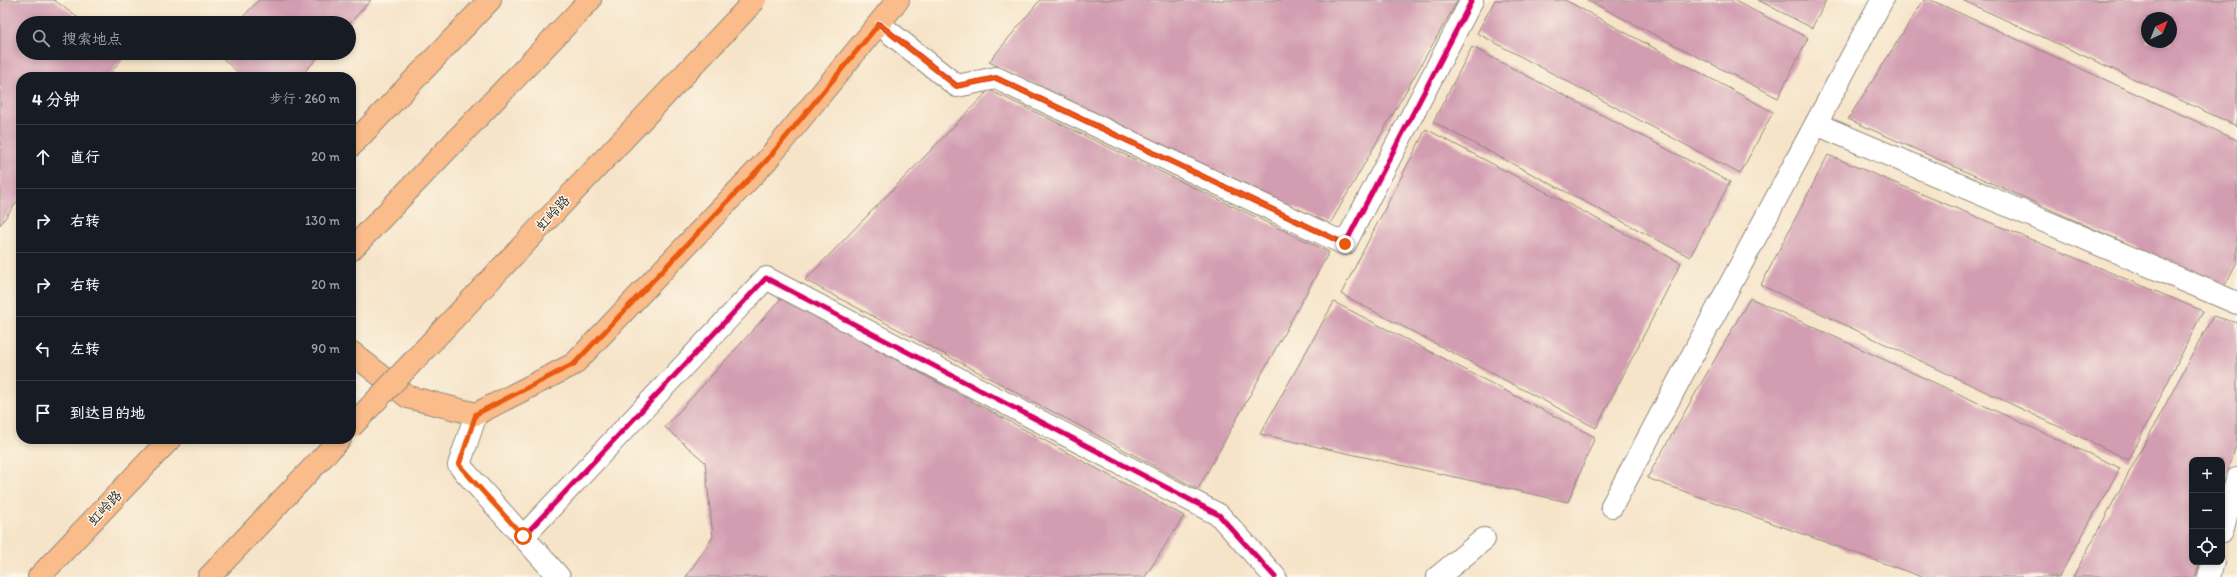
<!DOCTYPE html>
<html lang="zh">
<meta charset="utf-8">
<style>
:root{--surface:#171b24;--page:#242831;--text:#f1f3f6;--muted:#9ea1a6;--line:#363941}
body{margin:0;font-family:Itim,"LXGW WenKai TC",sans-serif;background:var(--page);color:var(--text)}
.controls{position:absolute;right:12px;bottom:12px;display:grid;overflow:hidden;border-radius:8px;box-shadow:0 2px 6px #0003}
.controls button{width:36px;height:36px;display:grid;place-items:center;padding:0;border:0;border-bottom:1px solid var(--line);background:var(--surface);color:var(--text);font:20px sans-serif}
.compass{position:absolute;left:2141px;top:12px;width:36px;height:36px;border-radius:50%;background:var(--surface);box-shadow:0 2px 6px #0003;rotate:43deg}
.stop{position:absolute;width:12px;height:12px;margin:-9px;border:3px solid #ea580c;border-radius:50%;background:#fff}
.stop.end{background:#ea580c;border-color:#fff;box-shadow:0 1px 4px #0008}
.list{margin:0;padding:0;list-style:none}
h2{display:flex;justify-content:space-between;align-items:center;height:52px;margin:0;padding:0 16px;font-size:17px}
h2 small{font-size:13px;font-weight:400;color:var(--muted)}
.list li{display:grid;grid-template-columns:26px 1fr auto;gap:12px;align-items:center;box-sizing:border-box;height:64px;padding:0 16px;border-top:1px solid var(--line)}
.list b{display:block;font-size:15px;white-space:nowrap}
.list em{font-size:13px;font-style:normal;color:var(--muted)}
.icon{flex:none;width:22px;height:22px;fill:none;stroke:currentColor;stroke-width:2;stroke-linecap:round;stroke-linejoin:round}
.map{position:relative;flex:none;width:2237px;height:577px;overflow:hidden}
.search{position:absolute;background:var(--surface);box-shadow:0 2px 6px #0003;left:16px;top:16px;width:340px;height:44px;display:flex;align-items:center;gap:10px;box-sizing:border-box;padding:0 14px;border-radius:22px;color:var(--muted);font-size:15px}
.panel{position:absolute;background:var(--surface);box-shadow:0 2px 6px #0003;left:16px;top:72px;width:340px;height:372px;border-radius:16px}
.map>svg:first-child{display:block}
.building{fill:#d29cb1;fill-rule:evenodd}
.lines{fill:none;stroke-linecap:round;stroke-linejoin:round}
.minor-casing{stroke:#90887a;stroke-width:24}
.major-casing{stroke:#90887a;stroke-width:24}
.minor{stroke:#fff;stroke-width:22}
.major{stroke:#f9bc8a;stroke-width:22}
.major-bridge-casing{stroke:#90887a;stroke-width:24;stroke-linecap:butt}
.major-bridge{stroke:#f9bc8a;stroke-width:22}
.cycleway-casing{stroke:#fcf5e5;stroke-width:8}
.cycleway{stroke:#d6006c;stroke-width:5}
.route{stroke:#ea580c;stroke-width:5}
.labels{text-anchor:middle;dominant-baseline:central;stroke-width:3;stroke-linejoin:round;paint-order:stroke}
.street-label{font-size:14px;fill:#2b2b2b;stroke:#fcf5e5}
</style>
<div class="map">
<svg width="2237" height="577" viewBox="0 0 2237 577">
<rect width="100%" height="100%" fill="#fcf5e5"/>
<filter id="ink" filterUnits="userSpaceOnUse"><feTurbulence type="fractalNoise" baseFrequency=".025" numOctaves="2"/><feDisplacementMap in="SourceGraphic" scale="8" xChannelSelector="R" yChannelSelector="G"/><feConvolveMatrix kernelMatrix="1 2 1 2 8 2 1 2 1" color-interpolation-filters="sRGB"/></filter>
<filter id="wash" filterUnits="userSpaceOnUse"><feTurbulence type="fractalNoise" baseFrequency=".012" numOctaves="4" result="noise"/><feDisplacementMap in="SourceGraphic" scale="16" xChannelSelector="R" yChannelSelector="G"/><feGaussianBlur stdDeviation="0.9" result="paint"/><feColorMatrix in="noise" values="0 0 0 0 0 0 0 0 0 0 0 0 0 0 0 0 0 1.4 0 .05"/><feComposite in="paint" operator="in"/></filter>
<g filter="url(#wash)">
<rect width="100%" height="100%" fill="#f6e4c9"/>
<g id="blocks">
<!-- building -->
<g class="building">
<path d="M0,0H54L85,23H23V53H126L108,77H21V196L0,225Z"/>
<path d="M259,0H371L349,24L237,23Z"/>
<path d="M1040,0H1458L1330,224L989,62Z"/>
<path d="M1495,0H1565L1773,112L1740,174L1477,33Z"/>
<path d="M1587,0H1733L1808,38L1778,98Z"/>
<path d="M1758,0H1826L1812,28Z"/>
<path d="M1924,0H1931L2237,140V262L2224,287L1848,119Z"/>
<path d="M1962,0H2237V126ZM2147,18H2171V42H2147Z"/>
<path d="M1472,47L1730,182L1690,257L1433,122Z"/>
<path d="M217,53H322L300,77H243Z"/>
<path d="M989,90L1329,252L1198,489L805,280Z"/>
<path d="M1426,129L1681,263L1596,428L1341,294Z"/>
<path d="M1828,155L2203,311L2129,460L1761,285Z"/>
<path d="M782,298L1184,516L1145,577H686L713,537L705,462L665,427Z"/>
<path d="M1750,298L2120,468L2059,577H1922L1647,478Z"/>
<path d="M1334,302L1595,437L1568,502L1260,434Z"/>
<path d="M2213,316L2237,323V442L2222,489V460H2192V562H2200L2195,577H2073Z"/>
</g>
</g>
</g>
<g filter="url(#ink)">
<use href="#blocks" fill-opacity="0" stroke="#90887a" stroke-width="1"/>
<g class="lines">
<!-- minor casing -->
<g class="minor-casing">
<g id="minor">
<path d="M879,24L957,86L996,78L1345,244L1472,0"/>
<path d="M1816,124L2237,303"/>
<path d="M476,414L459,465L559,577"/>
<path d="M1612,506L1882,0"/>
<path d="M2222,531L2237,479"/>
<path d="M523,537L766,278L1219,515L1275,577"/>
<path d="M1438,577L1484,539"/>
<path d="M2209,577L2213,562"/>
</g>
</g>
<!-- major casing -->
<g class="major-casing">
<g id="major">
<path d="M351,146L490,0"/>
<path d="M351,250L590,0"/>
<path d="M351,352L408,397L476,414L574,364L767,160L898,0"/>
<path d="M39,577L170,439"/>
<path d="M209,577L340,439"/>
</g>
</g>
<!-- minor -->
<use href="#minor" class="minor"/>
<!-- major -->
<use href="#major" class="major"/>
<!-- major-bridge casing -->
<g class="major-bridge-casing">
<path id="major-bridge" d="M351,427L755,0"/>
</g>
<!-- major-bridge -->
<use href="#major-bridge" class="major-bridge"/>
<!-- cycleway casing -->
<g class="cycleway-casing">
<g id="cycleway">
<path d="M879,24L957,86L996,78L1345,244L1472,0"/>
<path d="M523,537L766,278L1219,515L1275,577"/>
</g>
</g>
<!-- cycleway -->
<use href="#cycleway" class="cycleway"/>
</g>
</g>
<g class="lines" filter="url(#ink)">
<!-- route -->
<path class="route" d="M523,536L459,465L476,414L574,364L767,160L879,24L956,86L996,78L1345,244"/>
</g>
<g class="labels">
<!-- street labels -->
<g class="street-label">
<text transform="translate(553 213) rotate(-47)">虹岭路</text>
<text transform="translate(105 508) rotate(-46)">虹岭路</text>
</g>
</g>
</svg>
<div class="controls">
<button>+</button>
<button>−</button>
<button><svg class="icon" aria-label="locate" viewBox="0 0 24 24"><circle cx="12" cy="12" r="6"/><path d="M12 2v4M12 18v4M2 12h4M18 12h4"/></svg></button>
</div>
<svg class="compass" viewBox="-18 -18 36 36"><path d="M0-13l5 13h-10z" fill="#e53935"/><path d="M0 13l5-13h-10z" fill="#9ea1a6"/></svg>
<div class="stop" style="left:523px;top:536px"></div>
<div class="stop end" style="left:1345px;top:244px"></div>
<div class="search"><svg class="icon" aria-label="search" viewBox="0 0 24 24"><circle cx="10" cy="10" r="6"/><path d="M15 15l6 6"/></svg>搜索地点</div>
<section class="panel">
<h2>4 分钟<small>步行 · 260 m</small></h2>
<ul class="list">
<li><svg class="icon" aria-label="ahead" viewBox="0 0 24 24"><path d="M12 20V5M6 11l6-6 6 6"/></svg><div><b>直行</b></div><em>20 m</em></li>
<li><svg class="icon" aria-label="right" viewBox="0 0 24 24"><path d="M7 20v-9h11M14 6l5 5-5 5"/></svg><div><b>右转</b></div><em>130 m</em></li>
<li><svg class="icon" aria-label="right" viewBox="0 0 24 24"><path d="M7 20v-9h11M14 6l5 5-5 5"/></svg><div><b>右转</b></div><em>20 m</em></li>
<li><svg class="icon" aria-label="left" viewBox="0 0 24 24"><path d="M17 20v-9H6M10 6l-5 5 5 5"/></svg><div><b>左转</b></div><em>90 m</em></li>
<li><svg class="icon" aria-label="arrive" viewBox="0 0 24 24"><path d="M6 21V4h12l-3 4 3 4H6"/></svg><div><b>到达目的地</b></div></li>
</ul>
</section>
</div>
